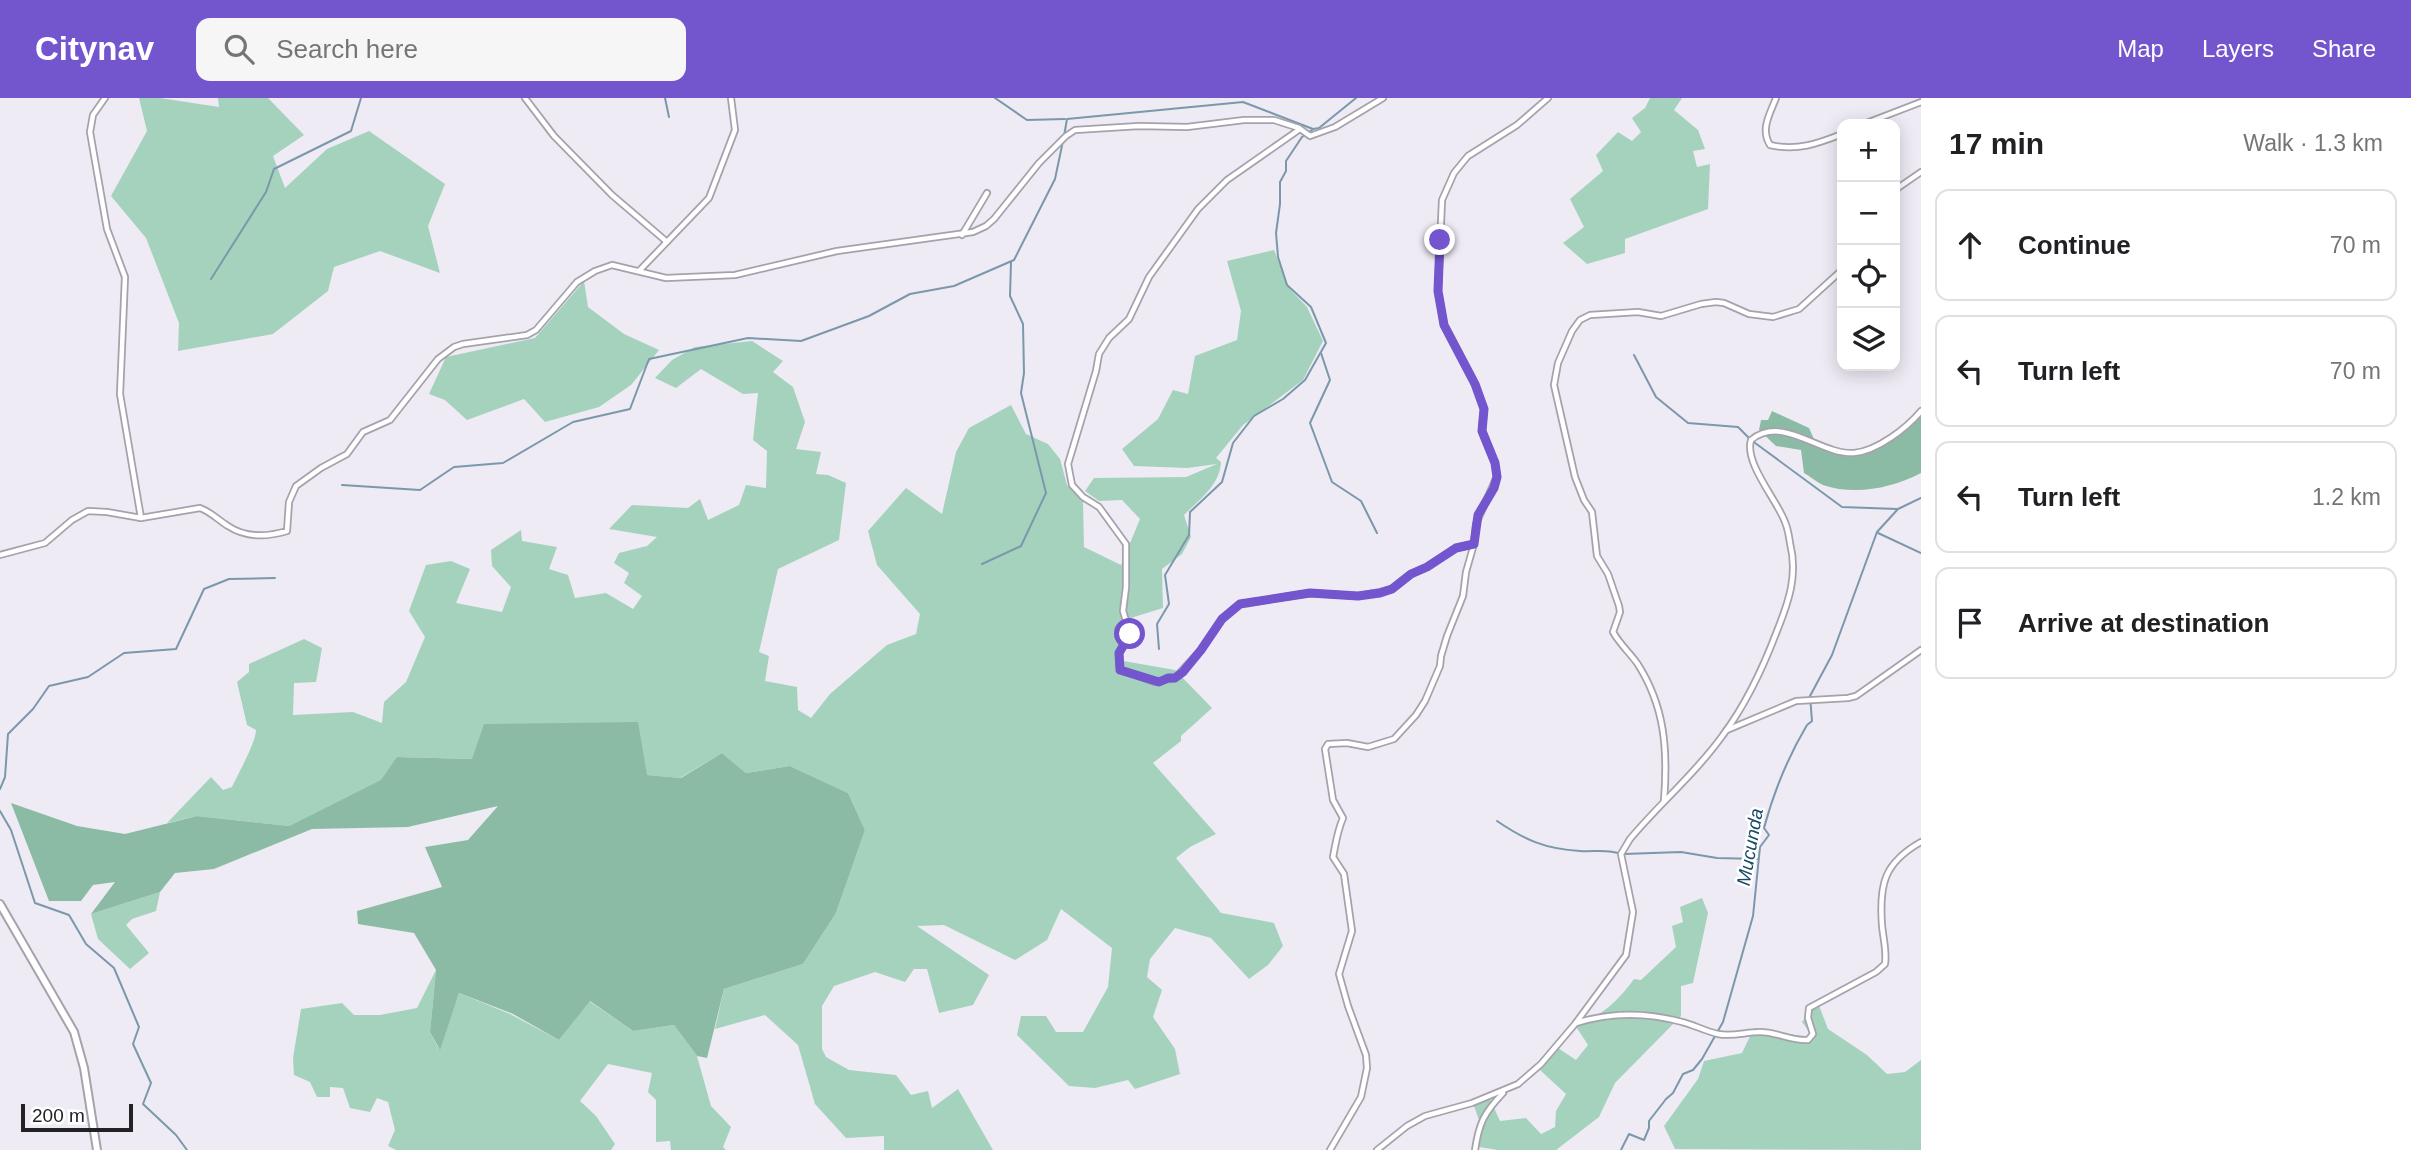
<!DOCTYPE html>
<meta charset="utf-8">
<style>
:root{--surface:#fff;--page:#f6f6f6;--text:#202124;--muted:#757577;--line:#e0e0e0;--accent:#7355ce}
body{margin:0;font-family:Arial,sans-serif;background:var(--page);color:var(--text)}
.controls{position:absolute;right:21px;top:21px;display:grid;overflow:hidden;border-radius:14px;box-shadow:0 4px 18px #0003}
.controls button{width:63px;height:63px;display:grid;place-items:center;padding:0;border:0;border-bottom:2px solid var(--line);background:var(--surface);color:var(--text);font:35px sans-serif}
.scale{position:absolute;left:21px;bottom:18px;width:112px;box-sizing:border-box;padding-left:7px;border:4px solid #222125;border-top:0;font-size:19px;line-height:24px;white-space:nowrap;color:#222125;-webkit-text-stroke:5px #fff;paint-order:stroke}
.stop{position:absolute;width:21px;height:21px;margin:-16px;border:5px solid #7355ce;border-radius:50%;background:#fff}
.stop.end{background:#7355ce;border-color:#fff;box-shadow:0 2px 7px #0008}
.list{margin:0;padding:0;list-style:none}
h2{display:flex;justify-content:space-between;align-items:center;height:91px;margin:0;padding:0 28px;font-size:30px}
h2 small{font-size:23px;font-weight:400;color:var(--muted)}
.list li{display:grid;grid-template-columns:46px 1fr auto;gap:21px;align-items:center;box-sizing:border-box;height:112px;margin:0 14px 14px;padding:0 14px;border:2px solid var(--line);border-radius:14px}
.list b{display:block;font-size:26px;white-space:nowrap}
.list em{font-size:23px;font-style:normal;color:var(--muted)}
.icon{flex:none;width:38px;height:38px;fill:none;stroke:currentColor;stroke-width:2;stroke-linecap:round;stroke-linejoin:round}
.map{position:relative;flex:none;width:1921px;height:1052px;overflow:hidden}
header{display:flex;align-items:center;gap:42px;box-sizing:border-box;height:98px;padding:0 35px;background:var(--accent);color:#fff}
header strong{font-size:33px}
nav{display:flex;gap:38px;margin-inline-start:auto;font-size:24px}
.search{width:490px;height:63px;background:var(--page);display:flex;align-items:center;gap:18px;box-sizing:border-box;padding:0 24px;border-radius:14px;color:var(--muted);font-size:26px}
main{display:flex}
aside{flex:1;background:var(--surface)}
.map>svg:first-child{display:block}
.green{fill:#a5d2bd}
.forest{fill:#8cbba5}
.lines{fill:none;stroke-linecap:round;stroke-linejoin:round}
.stream{stroke:#7b98ab;stroke-width:2}
.minor-casing{stroke:#a5a2ac;stroke-width:8}
.major-casing{stroke:#a5a2ac;stroke-width:10}
.minor{stroke:#fff;stroke-width:4.5}
.major{stroke:#fff;stroke-width:6}
.route{stroke:#7355ce;stroke-width:9}
.labels{text-anchor:middle;dominant-baseline:central;stroke-width:5;stroke-linejoin:round;paint-order:stroke}
.water-label{font-size:19px;font-style:italic;fill:#164a65;stroke:#fff}
</style>
<header>
<strong>Citynav</strong>
<div class="search"><svg class="icon" aria-label="search" viewBox="0 0 24 24"><circle cx="10" cy="10" r="6"/><path d="M15 15l6 6"/></svg>Search here</div>
<nav><a>Map</a><a>Layers</a><a>Share</a></nav>
</header>
<main>
<div class="map">
<svg width="1921" height="1052" viewBox="0 0 1921 1052">
<rect width="100%" height="100%" fill="#eeebf5"/>
<!-- green -->
<g class="green">
<path d="M139,0H160L219,9L218,0H268L304,37L273,58L285,90L327,51L369,33L445,86L428,128L440,175L380,153L334,169L328,193L273,236L178,253L179,225L146,140L111,98L147,33Z"/>
<path d="M1650,0H1682L1674,12L1698,32L1705,51L1693,53L1697,69L1710,66L1708,111L1625,141V155L1587,166L1563,145L1584,129L1570,101L1603,73L1596,57L1618,34L1632,43L1641,34L1632,20L1645,10Z"/>
<path d="M1274,152L1289,190L1307,209L1323,243L1303,282L1243,327L1216,360L1221,364C1220,387 1199,402 1184,417L1191,439L1182,456L1162,471L1163,510L1121,523L1126,537L1118,562L1175,572L1212,610L1181,638V643L1153,665L1216,736L1190,749L1176,760L1221,815L1274,825L1283,848L1268,867L1249,881L1211,840L1175,830L1150,861L1147,879L1162,892L1153,919L1175,951L1180,976L1135,991L1128,982L1095,990L1069,988L1017,937L1021,918H1046L1056,934H1083L1108,889L1112,850L1061,811L1047,842L1015,862L944,827L917,828L989,877L973,907L939,915L927,871H914L905,884L875,874L834,888L822,908V951L826,959L849,972L896,977L911,997L928,993L932,1010L958,991L993,1052H884V1038L846,1040L815,1006L798,947L765,917L715,931L724,891L803,866L836,815L865,732L848,695L790,668L746,675L722,655L680,680L472,661L398,659L382,682L289,728L197,718L167,725L211,679L223,692L232,689C238,676 256,644 256,632L247,627L237,584L249,574V566L304,541L322,550L316,584L294,585L293,617L353,614L382,625L384,604L406,584L425,539L409,513L426,467L451,463L470,471L456,505L502,514L511,489L492,468L491,452L521,432L522,443L557,449L549,471L568,477L575,500L606,495L633,511L642,498L624,485L629,475L614,465L619,455L647,448L657,439L609,431L632,407L688,410L700,401L708,422L739,407L746,387L766,390L767,353L753,342L758,295L743,296L701,271L676,290L655,280L672,262L695,249L752,243L783,263L773,274L793,289L805,324L796,351L821,354L816,376L828,377L846,385L839,442L778,471L759,554L769,558L765,583L797,589L798,612L811,620L830,596L887,547L916,536L920,516L877,467L868,433L906,390L942,416L956,354L969,330L1011,307L1026,336L1048,346L1060,361L1067,387L1083,403L1084,449L1121,467L1140,421L1122,402L1099,403L1085,393L1094,380L1186,379L1217,366L1187,370L1134,368L1122,351L1158,321L1173,292L1188,296L1195,258L1237,242L1241,213L1227,163Z"/>
<path d="M584,183L588,209L624,236L659,252L631,287L599,309L545,324L524,301L467,322L445,302L429,296L446,259L535,240Z"/>
<path d="M160,794L156,813L132,821L126,827L149,855L130,871L98,841L91,816Z"/>
<path d="M1702,800L1708,815L1693,885L1681,888V918L1615,985L1599,1019L1556,1052H1498L1479,1049L1480,1025L1474,1008L1490,1001L1500,1023L1526,1020L1541,1036L1555,1029L1556,1013L1566,996L1540,972L1558,950L1576,962L1588,947L1575,927C1601,919 1618,903 1634,881L1641,882L1676,849L1672,828L1683,824L1680,809Z"/>
<path d="M436,872L430,934L439,951L459,895L510,916L559,942L589,903L633,933L674,927L697,958L711,1008L731,1029L723,1049L726,1052H671L670,1043L656,1044V1002L648,994L652,975L608,966L580,1003L596,1018L615,1046L611,1052H396L388,1048L395,1032L388,1004L377,1000L370,1014L350,1010L343,990L330,989V999H317L310,984L294,977L293,960L301,911L342,905L354,917H380L417,910Z"/>
<path d="M1818,905L1828,931L1867,957L1887,976L1905,974L1921,962V1052L1675,1051L1664,1028L1698,981L1704,963L1742,955L1754,930L1807,939L1810,935L1802,924Z"/>
</g>
<!-- forest -->
<g class="forest">
<path d="M1772,313L1809,330L1817,348L1856,355L1887,340L1921,316V375C1892,390 1855,398 1823,387C1816,384 1810,378 1804,375L1801,352L1776,348L1759,332L1761,322H1768Z"/>
<path d="M638,624L647,677L681,680L722,655L746,675L790,668L848,695L865,732L836,815L803,866L724,891L707,960L697,958L674,927L633,933L590,903L559,942L513,916L459,895L440,952L430,934L436,872L414,835L358,826L357,813L442,789L425,749L468,742L498,708L408,729L312,731L214,771L175,775L160,794L91,816L115,784L93,787L81,803H49L11,705L77,728L125,736L197,718L289,728L381,682L397,659L472,661L484,626Z"/>
</g>
<g class="lines">
<!-- stream -->
<g class="stream">
<path d="M665,0L669,19"/>
<path d="M995,0L1027,22L1065,21"/>
<path d="M1064,38L1067,21L1243,4L1313,31L1319,30L1356,0"/>
<path d="M211,181L266,94L274,71L351,33L361,0"/>
<path d="M1321,255L1330,282L1310,325L1332,384L1361,403L1377,435"/>
<path d="M1634,257L1656,299L1688,325L1738,329L1751,342L1842,409L1897,411"/>
<path d="M342,387L420,392L454,369L503,365L573,324L630,311L649,261L748,240L801,243L869,218L910,196L954,188L1014,162L1055,81L1063,43"/>
<path d="M1878,435L1921,455"/>
<path d="M982,466L1021,448L1046,395L1021,295L1024,275L1023,226L1010,198L1011,164"/>
<path d="M1159,551L1157,526L1169,506L1165,477L1189,437L1190,414L1222,384L1233,345L1254,318L1283,301L1305,282L1326,245L1311,209L1287,187L1278,159L1276,135L1280,106V84L1286,73V63L1302,39L1312,32"/>
<path d="M0,691L5,679L8,636L33,611L49,588L88,579L124,555L176,551L204,491L229,481L275,480"/>
<path d="M0,713L11,732L35,805L69,817L86,846L114,870L139,929L133,946L151,985L143,1006L176,1037L187,1052"/>
<path d="M1497,723C1525,742 1545,751 1580,753C1593,754 1605,751 1618,755"/>
<path d="M1624,756L1681,754L1717,760L1757,761"/>
<path d="M1621,1052L1629,1036L1644,1042L1649,1030V1023L1666,1001L1673,995L1683,976L1693,972L1702,961L1723,924L1753,818L1760,749L1769,737L1764,730C1774,693 1788,659 1807,627L1812,623L1810,598L1832,557L1877,434L1898,411L1921,400"/>
</g>
<!-- minor casing -->
<g class="minor-casing">
<g id="minor">
<path d="M105,0L93,17L90,34L107,131L125,179L120,296L141,420"/>
<path d="M525,0L554,38L612,97L667,144"/>
<path d="M1776,0C1770,16 1760,31 1770,47C1797,53 1817,46 1842,36"/>
<path d="M1864,26L1921,4"/>
<path d="M1300,31L1227,82L1198,111L1149,179L1129,221L1109,240L1099,256L1096,273L1068,366L1072,387L1083,399L1099,409L1126,446V489L1123,513L1130,536L1119,555L1120,572L1155,584L1175,580L1201,552L1222,521L1240,506L1310,495L1358,498L1380,494L1392,491L1411,476L1427,469L1456,450L1474,446"/>
<path d="M1895,92L1921,74"/>
<path d="M962,137L987,95"/>
<path d="M639,173L709,100L735,32L731,0"/>
<path d="M0,457L45,445L72,422L88,413L107,414L141,420L200,410C211,414 218,422 228,428C246,440 267,439 287,433L289,404L296,388L321,370L347,356L363,334L390,322L438,261L454,249L463,246L527,237L536,232L577,184L595,173L612,167L666,180L735,177L837,153L973,134L986,128L994,121L1039,65L1066,38L1075,32L1139,28L1187,29L1244,22H1274L1299,30L1310,38L1335,29L1383,0"/>
<path d="M1727,632L1796,603L1848,600L1856,598L1921,552"/>
<path d="M1664,703C1668,652 1665,608 1637,565C1629,554 1619,545 1613,534L1620,514L1619,508L1608,476L1597,458L1592,414L1584,402L1575,379L1554,287L1558,265L1572,233L1580,222L1590,217L1638,214L1661,218L1701,206L1716,204L1724,205L1749,216L1773,219L1799,211L1842,172"/>
<path d="M1576,925C1611,914 1646,914 1682,924C1694,927 1705,933 1718,936C1732,939 1746,934 1760,934C1777,934 1791,943 1808,942L1813,936L1808,920L1809,910L1876,874L1885,866C1887,853 1883,840 1882,827C1879,786 1884,765 1921,744"/>
<path d="M1330,1052L1361,999L1367,970L1366,957L1348,908L1339,876L1352,833L1344,776L1333,759C1336,744 1337,734 1343,720L1333,702L1325,651L1328,646L1347,645L1368,649L1394,641L1416,617L1425,603L1440,568L1441,558L1447,538L1463,498L1466,474L1474,446L1476,426L1497,378L1495,365L1482,333L1484,311L1475,286L1444,227L1438,193L1442,102L1454,75L1468,58L1517,27L1548,0"/>
<path d="M1377,1052L1407,1028L1425,1018L1472,1005L1518,986L1541,966L1575,926L1626,857L1633,814L1621,756L1630,741C1660,705 1696,675 1723,637C1747,605 1763,570 1777,533C1789,503 1798,477 1790,445C1789,438 1788,431 1785,424C1777,402 1744,365 1751,342C1783,316 1819,357 1854,355C1877,353 1907,330 1921,313"/>
<path d="M1475,1052C1479,1025 1484,1015 1503,995"/>
</g>
</g>
<!-- major casing -->
<g class="major-casing">
<path id="major" d="M0,806L74,934L84,970L97,1052"/>
</g>
<!-- minor -->
<use href="#minor" class="minor"/>
<!-- major -->
<use href="#major" class="major"/>
</g>
<g class="lines">
<!-- route -->
<path class="route" d="M1130,536L1119,555L1120,572L1159,584L1168,580H1175L1183,574L1201,552L1222,521L1240,506L1310,495L1358,498L1380,495L1392,491L1411,476L1427,469L1456,450L1474,446L1478,417L1494,390L1497,379L1495,365L1482,333L1484,311L1475,286L1444,227L1438,193L1440,142"/>
</g>
<g class="labels">
<!-- water labels -->
<g class="water-label">
<text transform="translate(1750 749) rotate(-80)">Mucunda</text>
</g>
</g>
</svg>
<div class="controls">
<button>+</button>
<button>−</button>
<button><svg class="icon" aria-label="locate" viewBox="0 0 24 24"><circle cx="12" cy="12" r="6"/><path d="M12 2v4M12 18v4M2 12h4M18 12h4"/></svg></button>
<button><svg class="icon" aria-label="layers" viewBox="0 0 24 24"><path d="M12 4l9 5-9 5-9-5zM3 14l9 5 9-5"/></svg></button>
</div>
<div class="scale">200 m</div>
<div class="stop" style="left:1130px;top:536px"></div>
<div class="stop end" style="left:1440px;top:142px"></div>
</div>
<aside>
<h2>17 min<small>Walk · 1.3 km</small></h2>
<ul class="list">
<li><svg class="icon" aria-label="ahead" viewBox="0 0 24 24"><path d="M12 20V5M6 11l6-6 6 6"/></svg><div><b>Continue</b></div><em>70 m</em></li>
<li><svg class="icon" aria-label="left" viewBox="0 0 24 24"><path d="M17 20v-9H6M10 6l-5 5 5 5"/></svg><div><b>Turn left</b></div><em>70 m</em></li>
<li><svg class="icon" aria-label="left" viewBox="0 0 24 24"><path d="M17 20v-9H6M10 6l-5 5 5 5"/></svg><div><b>Turn left</b></div><em>1.2 km</em></li>
<li><svg class="icon" aria-label="arrive" viewBox="0 0 24 24"><path d="M6 21V4h12l-3 4 3 4H6"/></svg><div><b>Arrive at destination</b></div></li>
</ul>
</aside>
</main>
